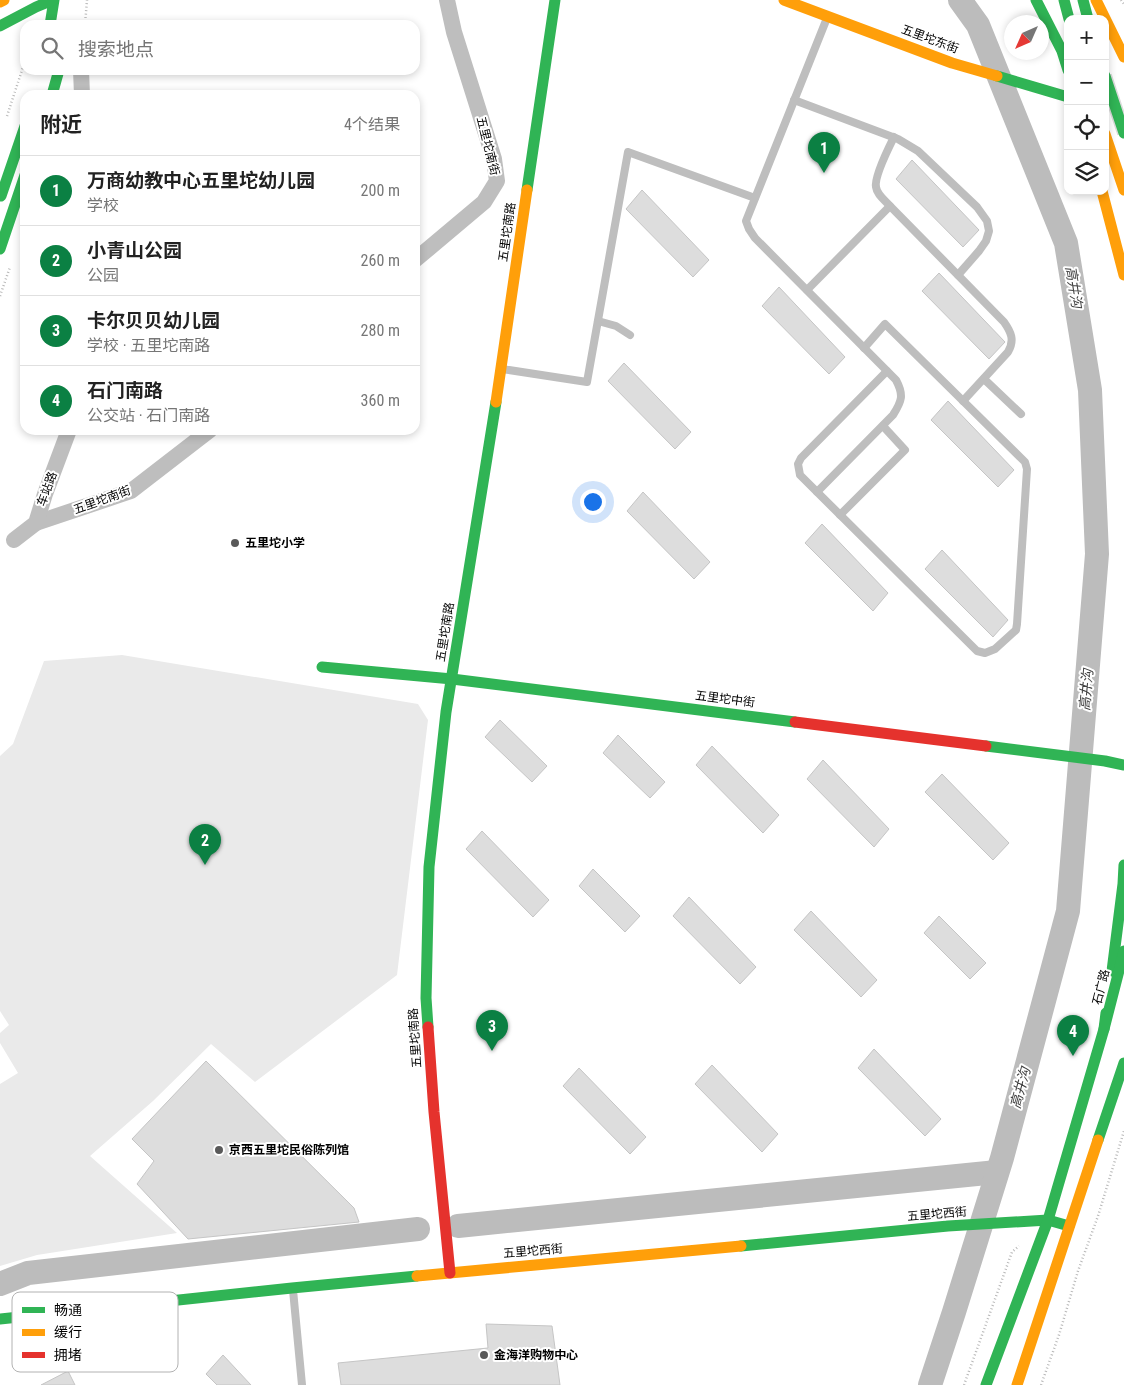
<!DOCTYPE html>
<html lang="zh">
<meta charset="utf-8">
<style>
:root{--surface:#fff;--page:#f2f2f2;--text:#222;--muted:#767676;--line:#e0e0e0;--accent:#0b8043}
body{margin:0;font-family:"Roboto Condensed","Noto Sans SC",sans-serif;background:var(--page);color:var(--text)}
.controls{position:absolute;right:15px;top:15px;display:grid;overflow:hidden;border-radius:10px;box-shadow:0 2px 8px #0003}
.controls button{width:45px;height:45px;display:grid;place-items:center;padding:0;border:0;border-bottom:1px solid var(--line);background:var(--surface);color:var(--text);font:25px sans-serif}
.compass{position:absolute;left:1004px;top:15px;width:45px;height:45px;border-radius:50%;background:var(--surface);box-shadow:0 2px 8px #0003;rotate:225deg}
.you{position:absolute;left:592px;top:501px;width:18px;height:18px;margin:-12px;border:4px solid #fff;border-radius:50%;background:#1a73e8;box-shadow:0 0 0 8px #1a73e833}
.badge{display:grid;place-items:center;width:32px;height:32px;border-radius:50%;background:var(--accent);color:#fff;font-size:16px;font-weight:700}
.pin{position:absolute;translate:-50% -41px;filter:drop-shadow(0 1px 2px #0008)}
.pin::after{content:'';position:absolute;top:26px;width:18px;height:15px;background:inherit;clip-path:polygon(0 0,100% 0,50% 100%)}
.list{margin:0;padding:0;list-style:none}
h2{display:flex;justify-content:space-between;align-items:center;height:65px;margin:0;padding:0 20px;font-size:21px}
h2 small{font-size:16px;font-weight:400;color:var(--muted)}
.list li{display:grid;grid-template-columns:32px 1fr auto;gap:15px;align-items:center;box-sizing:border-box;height:70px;padding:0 20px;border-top:1px solid var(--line)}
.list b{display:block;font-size:19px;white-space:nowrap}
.list p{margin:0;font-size:16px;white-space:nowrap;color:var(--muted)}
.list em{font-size:16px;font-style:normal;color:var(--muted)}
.icon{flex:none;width:28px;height:28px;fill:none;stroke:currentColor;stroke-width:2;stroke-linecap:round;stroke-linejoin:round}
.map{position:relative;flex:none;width:1124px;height:1385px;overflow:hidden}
.search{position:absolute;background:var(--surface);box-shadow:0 2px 8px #0003;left:20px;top:20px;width:400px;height:55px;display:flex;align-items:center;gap:12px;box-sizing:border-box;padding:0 18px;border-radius:15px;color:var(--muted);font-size:19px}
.panel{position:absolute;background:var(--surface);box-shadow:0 2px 8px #0003;left:20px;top:90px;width:400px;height:345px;border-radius:15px}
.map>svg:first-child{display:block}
.green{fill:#eaeaea}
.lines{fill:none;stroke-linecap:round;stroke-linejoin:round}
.river{stroke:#bcbcbc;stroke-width:24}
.building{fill:#ddd;stroke:#c5c5c5}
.path{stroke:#b8b8b8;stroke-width:2.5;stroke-dasharray:1 2.5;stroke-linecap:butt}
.lane{stroke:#bebebe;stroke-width:8}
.street{stroke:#bebebe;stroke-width:16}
.fast{stroke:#30b455;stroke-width:11}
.slow{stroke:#ff9f0a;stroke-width:11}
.jam{stroke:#e5322d;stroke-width:11}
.fast-bridge-casing{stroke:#dbdbdb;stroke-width:14;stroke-linecap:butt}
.fast-bridge{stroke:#30b455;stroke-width:11}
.poi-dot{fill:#595959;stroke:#fff;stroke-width:2}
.labels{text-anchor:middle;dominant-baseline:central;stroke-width:4;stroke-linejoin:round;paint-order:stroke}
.street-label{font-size:12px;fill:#000;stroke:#fff}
.poi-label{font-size:12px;font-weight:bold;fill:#000;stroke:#fff;text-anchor:start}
.water-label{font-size:14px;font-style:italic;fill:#414141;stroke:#fff}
.key{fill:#fff;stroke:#b2b2b2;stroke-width:1}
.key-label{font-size:14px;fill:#000}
</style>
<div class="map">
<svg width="1124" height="1385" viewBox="0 0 1124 1385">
<rect width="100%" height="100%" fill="#fff"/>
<!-- green -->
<path class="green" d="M122,655L418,704L428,720L397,975L255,1082L211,1044L153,1101L90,1156L177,1233L37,1255L0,1266V1084L18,1073L0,1043V1033L9,1025L0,1011V756L13,744L44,661Z"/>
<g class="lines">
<!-- river -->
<g class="river">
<path d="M458,1226L997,1172"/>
<path d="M0,1284L28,1273L418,1229"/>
<path d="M930,1385L954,1312L1002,1158L1068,911L1097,554L1090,390L1066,243L978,25L960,0"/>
</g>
</g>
<!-- building -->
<g class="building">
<path d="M912,160L979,230L963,247L896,179Z"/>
<path d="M642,190L709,260L693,277L626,209Z"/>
<path d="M939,273L1005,342L989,359L922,291Z"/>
<path d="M779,287L845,357L829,374L762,306Z"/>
<path d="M624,363L691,432L675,449L608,381Z"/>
<path d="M948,401L1014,470L998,487L931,420Z"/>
<path d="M643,492L710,562L694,579L627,511Z"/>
<path d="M822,524L888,593L873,611L805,543Z"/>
<path d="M942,550L1008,620L993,637L925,569Z"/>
<path d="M500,720L547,766L532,782L485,737Z"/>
<path d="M618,735L665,782L650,798L603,753Z"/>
<path d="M712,746L779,815L763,833L696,765Z"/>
<path d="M823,760L889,829L874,847L807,779Z"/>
<path d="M942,774L1009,843L993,860L925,792Z"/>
<path d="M482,831L549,900L533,917L466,849Z"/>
<path d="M593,869L640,916L625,932L579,886Z"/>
<path d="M689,897L756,967L740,984L673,916Z"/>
<path d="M811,911L877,980L861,997L794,930Z"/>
<path d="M939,916L986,963L970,979L924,933Z"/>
<path d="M874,1049L941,1119L925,1136L858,1068Z"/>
<path d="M206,1061L354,1208L359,1222L188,1239L137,1184L154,1161L132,1139Z"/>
<path d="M712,1065L778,1134L762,1152L695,1084Z"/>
<path d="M579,1068L646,1137L630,1154L563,1086Z"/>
<path d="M486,1324L552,1326L560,1385H341L338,1363L488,1348Z"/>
<path d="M223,1355L251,1385H217L206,1374Z"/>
<path d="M68,1371L75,1385H41Z"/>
</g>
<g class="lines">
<!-- path -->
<g class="path">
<path d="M1121,0L1124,4"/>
<path d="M85,25L87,0"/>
<path d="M7,116L25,61"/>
<path d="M0,296L10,267"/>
<path d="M964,1385L1012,1252L1019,1246"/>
<path d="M1041,1385L1059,1335L1078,1271L1098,1216L1124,1131"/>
</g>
<!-- lane -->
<g class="lane">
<path d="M794,100L898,139L918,151L977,207L987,221L989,231L986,241L979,251L958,275"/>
<path d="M890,206C885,200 877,195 876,187C874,177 889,147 894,137"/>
<path d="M807,290L890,206L1004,322C1011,332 1015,340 1008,352L963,401"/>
<path d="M598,321L616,326L630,335"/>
<path d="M864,348L885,324L1025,462L1027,469L1017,624L1016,630L995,649L985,653L977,651L800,475L798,464L801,458L887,371"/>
<path d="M502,369L587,382L628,152L755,198"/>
<path d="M984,379L1021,414"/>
<path d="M817,492L893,415C902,401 904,395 896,380L755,238L749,229L746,221L827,18"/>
<path d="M840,515L905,450L883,426"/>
<path d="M293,1290L302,1385"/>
</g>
<!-- street -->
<g class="street">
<path d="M81,70L82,95"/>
<path d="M415,260L484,202L497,181L494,159L454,32L447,0"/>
<path d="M36,523L131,491L210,430"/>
<path d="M14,540L36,523L45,494L69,430"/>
</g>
<!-- fast -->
<g class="fast">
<path d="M1036,0L1062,51L1068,70"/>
<path d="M1064,0L1069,19"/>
<path d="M1083,0L1088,19"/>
<path d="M50,25L54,0"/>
<path d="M0,26L36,7L53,0"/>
<path d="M997,76L1068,97"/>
<path d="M52,95L59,70"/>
<path d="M527,190L555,0"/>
<path d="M1,196L25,126"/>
<path d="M0,249L25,175"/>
<path d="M322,667L452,679L795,722"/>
<path d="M986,746L1105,761L1124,765"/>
<path d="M1112,971L1123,884L1124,865"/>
<path d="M428,1027L426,998L429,867L446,712L496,402"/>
<path d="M1104,1029L1124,951"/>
<path d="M1098,1140L1124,1063"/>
<path d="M741,1246L948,1226L1048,1220L1069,1226"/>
<path d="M0,1319L292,1288L417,1276"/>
<path d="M986,1385L1048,1220L1104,1029L1106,1013"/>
</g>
<!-- slow -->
<g class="slow">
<path d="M784,0L952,63L997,76"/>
<path d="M1096,0L1124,57"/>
<path d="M0,2L4,0"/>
<path d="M1105,134L1124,190"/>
<path d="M1102,191L1124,275"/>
<path d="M496,402L527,190"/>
<path d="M417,1276L741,1246"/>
<path d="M1017,1385L1098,1140"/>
</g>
<!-- jam -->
<g class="jam">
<path d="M795,722L986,746"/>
<path d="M428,1027L434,1112L450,1273"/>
</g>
<!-- fast-bridge casing -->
<g class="fast-bridge-casing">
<path id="fast-bridge" d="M1105,76L1124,133"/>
</g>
<!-- fast-bridge -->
<use href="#fast-bridge" class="fast-bridge"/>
</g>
<!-- markers -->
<g class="poi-dot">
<circle cx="235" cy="543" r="5"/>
<circle cx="219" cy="1150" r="5"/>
<circle cx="484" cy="1355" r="5"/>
</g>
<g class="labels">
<!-- street labels -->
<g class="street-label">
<text transform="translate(930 39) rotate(20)">五里坨东街</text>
<text transform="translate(488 146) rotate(76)">五里坨南街</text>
<text transform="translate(507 232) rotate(-82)">五里坨南路</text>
<text transform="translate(47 489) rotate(-70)">车站路</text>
<text transform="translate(102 500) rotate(-20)">五里坨南街</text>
<text transform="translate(445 632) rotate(-81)">五里坨南路</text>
<text transform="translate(725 699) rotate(7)">五里坨中街</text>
<text transform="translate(1101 987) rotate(-76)">石广路</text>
<text transform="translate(415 1038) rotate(-94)">五里坨南路</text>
<text transform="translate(937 1214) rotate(-5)">五里坨西街</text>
<text transform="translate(533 1251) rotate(-5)">五里坨西街</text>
</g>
<!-- poi labels -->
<g class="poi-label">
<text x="245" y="543">五里坨小学</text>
<text x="229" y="1150">京西五里坨民俗陈列馆</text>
<text x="494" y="1355">金海洋购物中心</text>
</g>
<!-- water labels -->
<g class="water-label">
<text transform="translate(1074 287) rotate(81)">高井沟</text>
<text transform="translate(1086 690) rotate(-85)">高井沟</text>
<text transform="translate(1020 1088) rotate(-75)">高井沟</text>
</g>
</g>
<!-- legend -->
<rect x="12" y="1292" width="166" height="80" rx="8" class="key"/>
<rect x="22" y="1307" width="23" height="6" fill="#30b455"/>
<rect x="22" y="1329" width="23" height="7" fill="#ff9f0a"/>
<rect x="22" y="1352" width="23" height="6" fill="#e5322d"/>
<g class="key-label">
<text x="54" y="1315">畅通</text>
<text x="54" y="1337">缓行</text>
<text x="54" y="1360">拥堵</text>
</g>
</svg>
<div class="controls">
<button>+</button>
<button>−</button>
<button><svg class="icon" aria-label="locate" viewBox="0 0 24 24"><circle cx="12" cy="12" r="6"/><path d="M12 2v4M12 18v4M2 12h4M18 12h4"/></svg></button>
<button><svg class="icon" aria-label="layers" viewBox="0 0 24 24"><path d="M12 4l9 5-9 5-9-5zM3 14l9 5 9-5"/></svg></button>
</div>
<svg class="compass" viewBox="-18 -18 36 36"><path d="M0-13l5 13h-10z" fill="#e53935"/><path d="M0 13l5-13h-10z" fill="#767676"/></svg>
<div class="you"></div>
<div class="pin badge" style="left:824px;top:173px">1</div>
<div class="pin badge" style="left:205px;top:865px">2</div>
<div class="pin badge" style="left:492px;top:1051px">3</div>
<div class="pin badge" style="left:1073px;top:1056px">4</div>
<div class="search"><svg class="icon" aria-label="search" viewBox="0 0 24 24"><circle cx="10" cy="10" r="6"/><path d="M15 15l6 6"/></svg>搜索地点</div>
<section class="panel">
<h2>附近<small>4个结果</small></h2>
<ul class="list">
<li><span class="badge">1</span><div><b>万商幼教中心五里坨幼儿园</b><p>学校</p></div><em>200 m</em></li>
<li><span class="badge">2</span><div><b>小青山公园</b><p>公园</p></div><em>260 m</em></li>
<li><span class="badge">3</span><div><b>卡尔贝贝幼儿园</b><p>学校 · 五里坨南路</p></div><em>280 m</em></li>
<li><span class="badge">4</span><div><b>石门南路</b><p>公交站 · 石门南路</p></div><em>360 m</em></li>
</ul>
</section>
</div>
